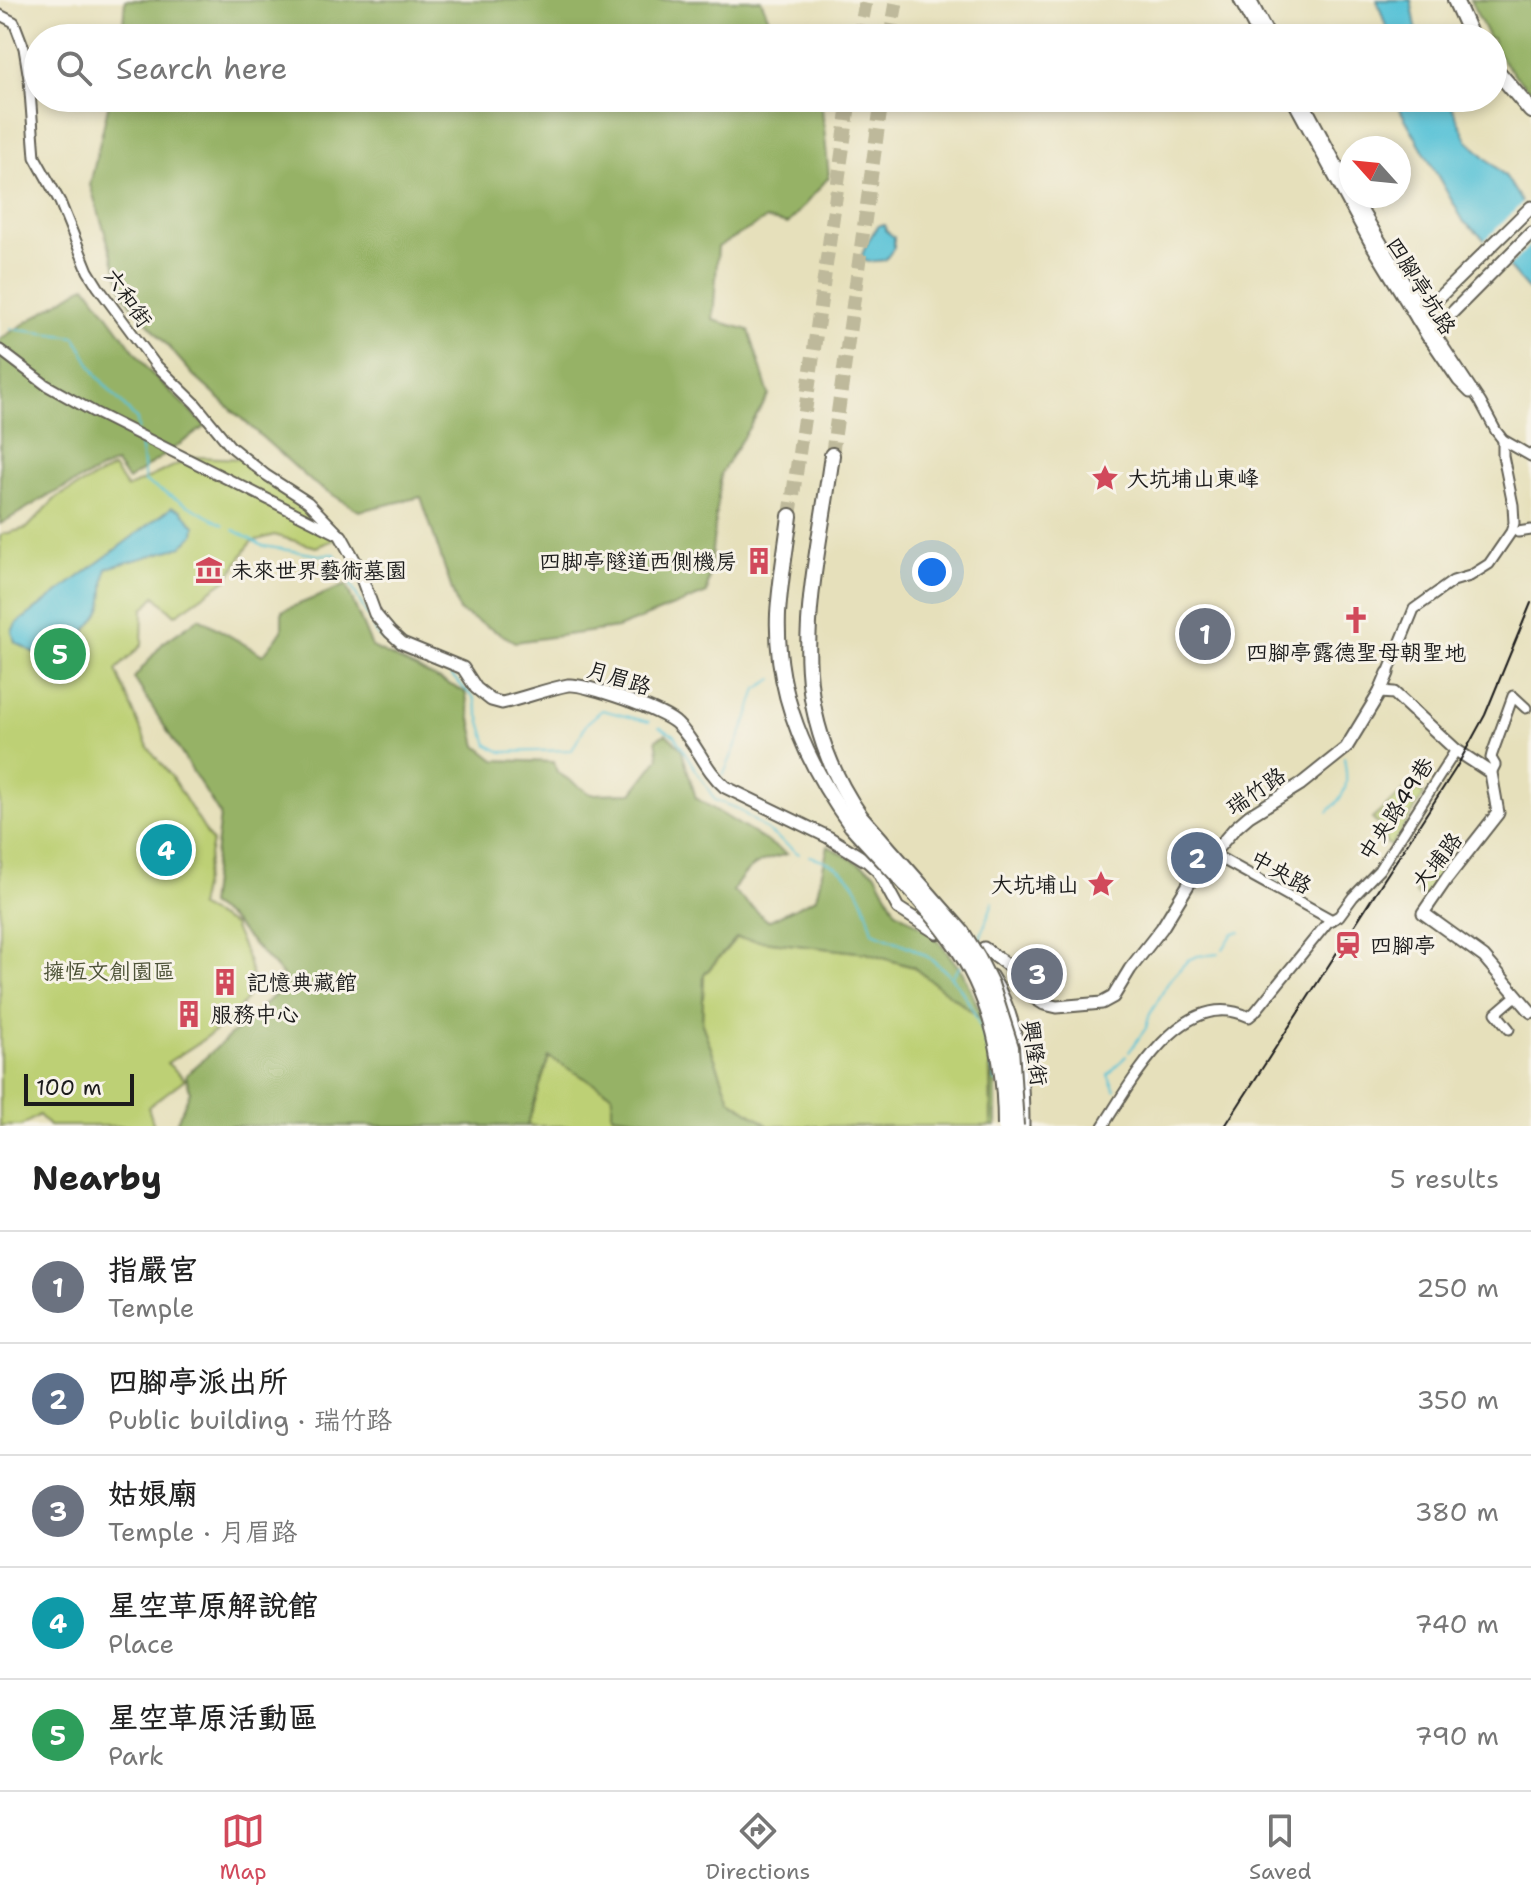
<!DOCTYPE html>
<meta charset="utf-8">
<style>
:root{--surface:#fff;--page:#f2f2f2;--text:#222;--muted:#767676;--line:#e0e0e0;--accent:#d1495b}
body{margin:0;font-family:"Shantell Sans","LXGW WenKai TC",sans-serif;background:var(--page);color:var(--text)}
.compass{position:absolute;left:1339px;top:136px;width:72px;height:72px;border-radius:50%;background:var(--surface);box-shadow:0 4px 12px #0003;rotate:297deg}
.scale{position:absolute;left:24px;bottom:20px;width:110px;box-sizing:border-box;padding-left:8px;border:4px solid #1c1c1c;border-top:0;font-size:22px;line-height:28px;white-space:nowrap;color:#1c1c1c;-webkit-text-stroke:6px #f7f3e8;paint-order:stroke}
.you{position:absolute;left:932px;top:572px;width:28px;height:28px;margin:-20px;border:6px solid #fff;border-radius:50%;background:#1a73e8;box-shadow:0 0 0 12px #1a73e833}
.badge{display:grid;place-items:center;width:52px;height:52px;border-radius:50%;background:var(--accent);color:#fff;font-size:26px;font-weight:700}
.pin{position:absolute;translate:-50% -50%;border:4px solid #fff;box-shadow:0 2px 8px #0006}
.list{margin:0;padding:0;list-style:none}
h2{display:flex;justify-content:space-between;align-items:center;height:104px;margin:0;padding:0 32px;font-size:34px}
h2 small{font-size:26px;font-weight:400;color:var(--muted)}
.list li{display:grid;grid-template-columns:52px 1fr auto;gap:24px;align-items:center;box-sizing:border-box;height:112px;padding:0 32px;border-top:2px solid var(--line)}
.list b{display:block;font-size:30px;white-space:nowrap}
.list p{margin:0;font-size:26px;white-space:nowrap;color:var(--muted)}
.list em{font-size:26px;font-style:normal;color:var(--muted)}
.icon{flex:none;width:44px;height:44px;fill:none;stroke:currentColor;stroke-width:2;stroke-linecap:round;stroke-linejoin:round}
.map{position:relative;flex:none;width:1531px;height:1126px;overflow:hidden}
.search{position:absolute;background:var(--surface);box-shadow:0 4px 12px #0003;left:24px;right:24px;top:24px;height:88px;display:flex;align-items:center;gap:20px;box-sizing:border-box;padding:0 28px;border-radius:44px;color:var(--muted);font-size:30px}
.sheet{height:664px;background:var(--surface)}
nav{display:flex;justify-content:space-around;align-items:center;box-sizing:border-box;height:112px;border-top:2px solid var(--line);background:var(--surface);font-size:22px;color:var(--muted)}
nav a{display:grid;justify-items:center;gap:4px}
nav .on{color:var(--accent)}
.map>svg:first-child{display:block}
.green{fill:#bdd074;stroke:#6c7648;stroke-width:2}
.forest{fill:#96b266;stroke:#596741;stroke-width:2}
.water{fill:#5ac3d7;stroke:#3b707a;stroke-width:2}
.pier{fill:#e6e0bb}
.lines{fill:none;stroke-linecap:round;stroke-linejoin:round}
.stream{stroke:#5ac3d7;stroke-width:2}
.trunk-tunnel{stroke:#beb99b;stroke-width:14;stroke-dasharray:14 7;stroke-linecap:butt}
.minor-casing{stroke:#636154;stroke-width:13}
.tertiary-casing{stroke:#636154;stroke-width:15}
.primary-casing{stroke:#636154;stroke-width:18}
.trunk-casing{stroke:#636154;stroke-width:18}
.minor{stroke:#fff;stroke-width:9}
.tertiary{stroke:#fff;stroke-width:11}
.primary{stroke:#fff;stroke-width:14}
.trunk{stroke:#fff;stroke-width:14}
.rail{stroke:#1c1c1c;stroke-width:2}
.trunk-bridge-casing{stroke:#636154;stroke-width:18;stroke-linecap:butt}
.trunk-bridge{stroke:#fff;stroke-width:14}
.labels{text-anchor:middle;dominant-baseline:central;stroke-width:6;stroke-linejoin:round;paint-order:stroke}
.street-label{font-size:22px;fill:#1c1c1c;stroke:#f7f3e8}
.poi-label{font-size:22px;fill:#1c1c1c;stroke:#f7f3e8;text-anchor:start}
.park-label{font-size:22px;fill:#4c5236;stroke:#f7f3e8}
</style>
<div class="map">
<svg width="1531" height="1126" viewBox="0 0 1531 1126">
<rect width="100%" height="100%" fill="#f7f3e8"/>
<filter id="ink" filterUnits="userSpaceOnUse"><feTurbulence type="fractalNoise" baseFrequency=".0125" numOctaves="2"/><feDisplacementMap in="SourceGraphic" scale="16" xChannelSelector="R" yChannelSelector="G"/><feConvolveMatrix kernelMatrix="1 2 1 2 8 2 1 2 1" color-interpolation-filters="sRGB"/></filter>
<filter id="wash" filterUnits="userSpaceOnUse"><feTurbulence type="fractalNoise" baseFrequency=".006" numOctaves="4" result="noise"/><feDisplacementMap in="SourceGraphic" scale="32" xChannelSelector="R" yChannelSelector="G"/><feGaussianBlur stdDeviation="1.8" result="paint"/><feColorMatrix in="noise" values="0 0 0 0 0 0 0 0 0 0 0 0 0 0 0 0 0 1.4 0 .05"/><feComposite in="paint" operator="in"/></filter>
<g filter="url(#wash)">
<rect width="100%" height="100%" fill="#e6e0bb"/>
<!-- green -->
<g class="green">
<path d="M193,457L245,459L266,483L317,517L336,539L316,547L274,535L251,542L227,579L175,615L155,596L143,609L142,645L116,670L148,747L171,776L212,842L198,907L233,925C238,940 249,957 251,972C258,1013 196,1043 167,1063L185,1079L148,1107L154,1126H49L39,1115L21,1126H0V535L27,528L57,497L113,468L127,488Z"/>
<path d="M1413,783L1424,795L1391,846L1385,842L1386,829L1372,819Z"/>
<path d="M1437,861L1449,868L1425,900L1415,893Z"/>
<path d="M736,938L866,953L913,967L979,1017L989,1036L991,1126H769L730,1099L702,1024L704,975Z"/>
<path d="M549,1057L612,1094V1115L657,1121L667,1126H527Z"/>
</g>
<!-- forest -->
<g class="forest">
<path d="M125,0H761L777,38H122Z"/>
<path d="M1470,0H1531V92C1518,77 1495,58 1493,38H1489Z"/>
<path d="M110,98H821L829,177L788,224L766,219L718,247L713,320L749,330L769,395L721,473L707,593L617,628L515,642L459,611L421,497L359,511L312,482L194,376L125,297L90,185Z"/>
<path d="M86,285L149,371L206,426L128,480L115,463L46,497L0,524V339Z"/>
<path d="M346,585L372,647L465,692L477,746L495,760L554,762L557,772L591,794L632,793L659,758L656,739L666,734L681,748L696,798L787,854C759,861 747,865 733,891L768,921L816,898L828,846L875,872L895,910L934,935L963,973L992,1038L996,1083V1126H991L992,1074L989,1036L979,1017L913,967L866,953L736,938L704,975L702,1024L730,1099L769,1126H667L657,1121L612,1115V1094L549,1057L527,1126H175L190,1092L186,1075L286,985L284,977L231,920L209,905L220,815L134,678L163,643L199,618L263,655L282,631V611Z"/>
</g>
<!-- water -->
<g class="water">
<path d="M1377,0H1411L1418,38H1390Z"/>
<path d="M1399,98H1448L1467,140L1506,177L1531,217V293L1481,236L1464,222L1398,106Z"/>
<path d="M880,225H885L886,231L894,237V248L885,260L868,262L861,259C863,250 873,230 880,225Z"/>
<path d="M172,507L181,510L195,526L194,535L181,547L107,568C103,581 105,593 102,606C100,615 91,624 85,632C57,672 54,663 15,642L12,631L16,624Z"/>
</g>
<!-- pier -->
<path class="pier" d="M1525,200L1531,209V244L1505,271L1482,243Z"/>
<g class="lines">
<!-- stream -->
<g class="stream">
<path d="M11,329L75,337L97,376L137,420L138,430"/>
<path d="M140,440L145,482L224,525"/>
<path d="M234,530L263,546L318,555L335,554L342,568"/>
<path d="M346,575L378,636L404,656L446,670L474,698L488,745L502,752L572,750L587,723L602,710L649,722"/>
<path d="M659,727L674,735L715,800L738,809L799,854"/>
<path d="M723,776L747,720L757,689L773,679"/>
<path d="M1328,812C1349,791 1348,785 1344,757"/>
<path d="M809,856C852,865 863,893 873,932C888,939 905,944 919,952C969,978 983,1031 996,1082"/>
<path d="M1276,882L1289,859"/>
<path d="M979,941L993,902"/>
<path d="M1223,949L1233,933L1241,932"/>
<path d="M952,976L960,966"/>
<path d="M1129,1052L1146,1028L1149,1016L1169,981L1188,960L1197,956L1219,954"/>
<path d="M1115,1090L1108,1075L1126,1056"/>
</g>
</g>
</g>
<g filter="url(#ink)">
<g class="lines">
<!-- trunk-tunnel -->
<g class="trunk-tunnel">
<path d="M859,38L866,0"/>
<path d="M890,38L897,0"/>
<path d="M832,455L882,98"/>
<path d="M790,516L850,98"/>
</g>
<!-- minor casing -->
<g class="minor-casing">
<g id="minor">
<path d="M0,15L14,22L24,48L29,79L35,157L60,202L88,271L98,287L155,364L195,403L230,446L266,475L308,502L341,536"/>
<path d="M1434,332L1481,403L1496,431L1503,440L1531,456"/>
<path d="M1428,337L1458,381L1470,393"/>
<path d="M0,350L46,385L94,412L337,534"/>
<path d="M1518,532L1531,530"/>
<path d="M1388,673L1414,609L1453,581L1470,576L1489,564L1511,532L1514,523L1513,505L1503,456V440"/>
<path d="M1491,773L1495,765L1491,758L1492,754L1513,696L1526,708"/>
<path d="M1213,854L1332,920"/>
<path d="M992,975C1021,1020 1024,1074 1024,1126"/>
<path d="M1509,1029L1496,1013L1517,995"/>
<path d="M1103,1126C1132,1081 1183,985 1249,1017L1255,1012L1328,922L1339,916L1353,897L1379,870L1456,750"/>
</g>
</g>
<!-- tertiary casing -->
<g class="tertiary-casing">
<g id="tertiary">
<path d="M1240,0L1260,38"/>
<path d="M1250,0L1270,38"/>
<path d="M1292,98L1369,240L1428,337L1531,233"/>
<path d="M1301,98L1351,192"/>
<path d="M1353,196L1434,332"/>
<path d="M1417,319L1531,207"/>
<path d="M341,536L357,565L375,614L390,632L402,643L463,668L476,688L491,700L502,703C524,698 547,689 568,685C584,683 665,711 677,724C697,743 704,769 725,787L828,837L867,861L878,871L898,908L937,933"/>
<path d="M1380,692L1394,693L1456,750L1491,773L1498,813L1447,878L1423,913L1484,957L1531,1012"/>
<path d="M984,948L1014,970L1033,997L1044,1004L1057,1007L1102,1003L1113,997L1130,969L1162,928L1193,877L1234,829L1249,816L1301,784L1346,748L1380,692L1388,673"/>
</g>
</g>
<!-- primary casing -->
<g class="primary-casing">
<g id="primary">
<path d="M1455,0L1472,38"/>
<path d="M1493,66L1531,111"/>
</g>
</g>
<!-- trunk casing -->
<g class="trunk-casing">
<g id="trunk">
<path d="M832,455C814,589 777,697 861,817"/>
<path d="M790,516C786,548 780,581 778,614C775,693 805,762 851,825"/>
</g>
</g>
<!-- minor -->
<use href="#minor" class="minor"/>
<!-- tertiary -->
<use href="#tertiary" class="tertiary"/>
<!-- primary -->
<use href="#primary" class="primary"/>
<!-- trunk -->
<use href="#trunk" class="trunk"/>
<!-- rail -->
<path class="rail" d="M1225,1126L1456,768L1485,715L1531,603"/>
<!-- trunk-bridge casing -->
<g class="trunk-bridge-casing">
<g id="trunk-bridge">
<path d="M861,817L962,932L978,958L991,984L1011,1047L1016,1126"/>
<path d="M851,825C884,863 923,899 952,940C991,994 1005,1061 1005,1126"/>
</g>
</g>
<!-- trunk-bridge -->
<use href="#trunk-bridge" class="trunk-bridge"/>
</g>
</g>
<!-- icons -->
<defs>
<g id="sight-bare" transform="scale(2.16)"><path d="M0-6L1.8-2.2L6-1.7L2.9 1.2L3.7 5.4L0 3.3L-3.7 5.4L-2.9 1.2L-6-1.7L-1.8-2.2Z" fill="#d1495b" stroke="#f7f3e8" stroke-width="2.5" paint-order="stroke"/></g>
<g id="building-bare" transform="scale(2.16)"><path d="M-4-6H4V6H1V3H-1V6H-4ZM-2.5-4.3h1.7v1.8h-1.7ZM.8-4.3h1.7v1.8H.8ZM-2.5-1h1.7V.8h-1.7ZM.8-1h1.7V.8H.8Z" fill="#d1495b" stroke="#f7f3e8" stroke-width="2.5" paint-order="stroke"/></g>
<g id="museum-bare" transform="scale(2.16)"><path d="M0-6L6-3V-2H-6V-3ZM-5-1h2V3h-2ZM-1-1h2V3h-2ZM3-1h2V3H3ZM-6 4H6V6H-6Z" fill="#d1495b" stroke="#f7f3e8" stroke-width="2.5" paint-order="stroke"/></g>
<g id="church-bare" transform="scale(2.16)"><path d="M-1.2-6h2.4v3.5h3.3v2.4h-3.3V6h-2.4V-.1h-3.3v-2.4h3.3Z" fill="#d1495b" stroke="#f7f3e8" stroke-width="2.5" paint-order="stroke"/></g>
<g id="station-bare" transform="scale(2.16)"><path d="M-3-6H3Q5-6 5-4V2Q5 4 3 4L4.5 6H3L1.5 4h-3L-3 6H-4.5L-3 4Q-5 4-5 2V-4Q-5-6-3-6ZM-3.5-4v3h7v-3ZM-3.5 1v1.5H-2V1ZM2 1v1.5H3.5V1Z" fill="#d1495b" stroke="#f7f3e8" stroke-width="2.5" paint-order="stroke"/></g>
</defs>
<g fill-rule="evenodd">
<use href="#sight-bare" x="1105" y="478"/>
<use href="#building-bare" x="759" y="561"/>
<use href="#museum-bare" x="209" y="570"/>
<use href="#church-bare" x="1356" y="620"/>
<use href="#sight-bare" x="1101" y="884"/>
<use href="#station-bare" x="1348" y="945"/>
<use href="#building-bare" x="225" y="982"/>
<use href="#building-bare" x="189" y="1014"/>
</g>
<g class="labels">
<!-- street labels -->
<g class="street-label">
<text transform="translate(1421 286) rotate(58)">四腳亭坑路</text>
<text transform="translate(128 298) rotate(55)">六和街</text>
<text transform="translate(619 678) rotate(17)">月眉路</text>
<text transform="translate(1256 791) rotate(-34)">瑞竹路</text>
<text transform="translate(1396 809) rotate(-57)">中央路49巷</text>
<text transform="translate(1437 861) rotate(-52)">大埔路</text>
<text transform="translate(1281 872) rotate(29)">中央路</text>
<text transform="translate(1035 1053) rotate(82)">興隆街</text>
</g>
<!-- poi labels -->
<g class="poi-label">
<text x="1127" y="478">大坑埔山東峰</text>
<text x="737" y="561" text-anchor="end">四脚亭隧道西側機房</text>
<text x="231" y="570">未來世界藝術墓園</text>
<text x="1356" y="652" text-anchor="middle">四腳亭露德聖母朝聖地</text>
<text x="1079" y="884" text-anchor="end">大坑埔山</text>
<text x="1370" y="945">四腳亭</text>
<text x="247" y="982">記憶典藏館</text>
<text x="211" y="1014">服務中心</text>
</g>
<!-- park labels -->
<g class="park-label">
<text x="109" y="971">擁恆文創園區</text>
</g>
</g>
</svg>
<svg class="compass" viewBox="-18 -18 36 36"><path d="M0-13l5 13h-10z" fill="#e53935"/><path d="M0 13l5-13h-10z" fill="#767676"/></svg>
<div class="scale">100 m</div>
<div class="you"></div>
<div class="pin badge" style="left:1205px;top:634px;background:#6b7280">1</div>
<div class="pin badge" style="left:1197px;top:858px;background:#5c6f8a">2</div>
<div class="pin badge" style="left:1037px;top:974px;background:#6b7280">3</div>
<div class="pin badge" style="left:166px;top:850px;background:#0f9aa8">4</div>
<div class="pin badge" style="left:60px;top:654px;background:#2e9e5b">5</div>
<div class="search"><svg class="icon" aria-label="search" viewBox="0 0 24 24"><circle cx="10" cy="10" r="6"/><path d="M15 15l6 6"/></svg>Search here</div>
</div>
<section class="sheet">
<h2>Nearby<small>5 results</small></h2>
<ul class="list">
<li><span class="badge" style="background:#6b7280">1</span><div><b>指嚴宮</b><p>Temple</p></div><em>250 m</em></li>
<li><span class="badge" style="background:#5c6f8a">2</span><div><b>四腳亭派出所</b><p>Public building · 瑞竹路</p></div><em>350 m</em></li>
<li><span class="badge" style="background:#6b7280">3</span><div><b>姑娘廟</b><p>Temple · 月眉路</p></div><em>380 m</em></li>
<li><span class="badge" style="background:#0f9aa8">4</span><div><b>星空草原解說館</b><p>Place</p></div><em>740 m</em></li>
<li><span class="badge" style="background:#2e9e5b">5</span><div><b>星空草原活動區</b><p>Park</p></div><em>790 m</em></li>
</ul>
</section>
<nav>
<a class="on"><svg class="icon" aria-label="map" viewBox="0 0 24 24"><path d="M3 6l6-2 6 2 6-2v14l-6 2-6-2-6 2zM9 4v14M15 6v14"/></svg>Map</a>
<a><svg class="icon" aria-label="directions" viewBox="0 0 24 24"><path d="M12 3l9 9-9 9-9-9zM9 14v-3h6M13 9l2 2-2 2"/></svg>Directions</a>
<a><svg class="icon" aria-label="saved" viewBox="0 0 24 24"><path d="M7 4h10v16l-5-4-5 4z"/></svg>Saved</a>
</nav>
